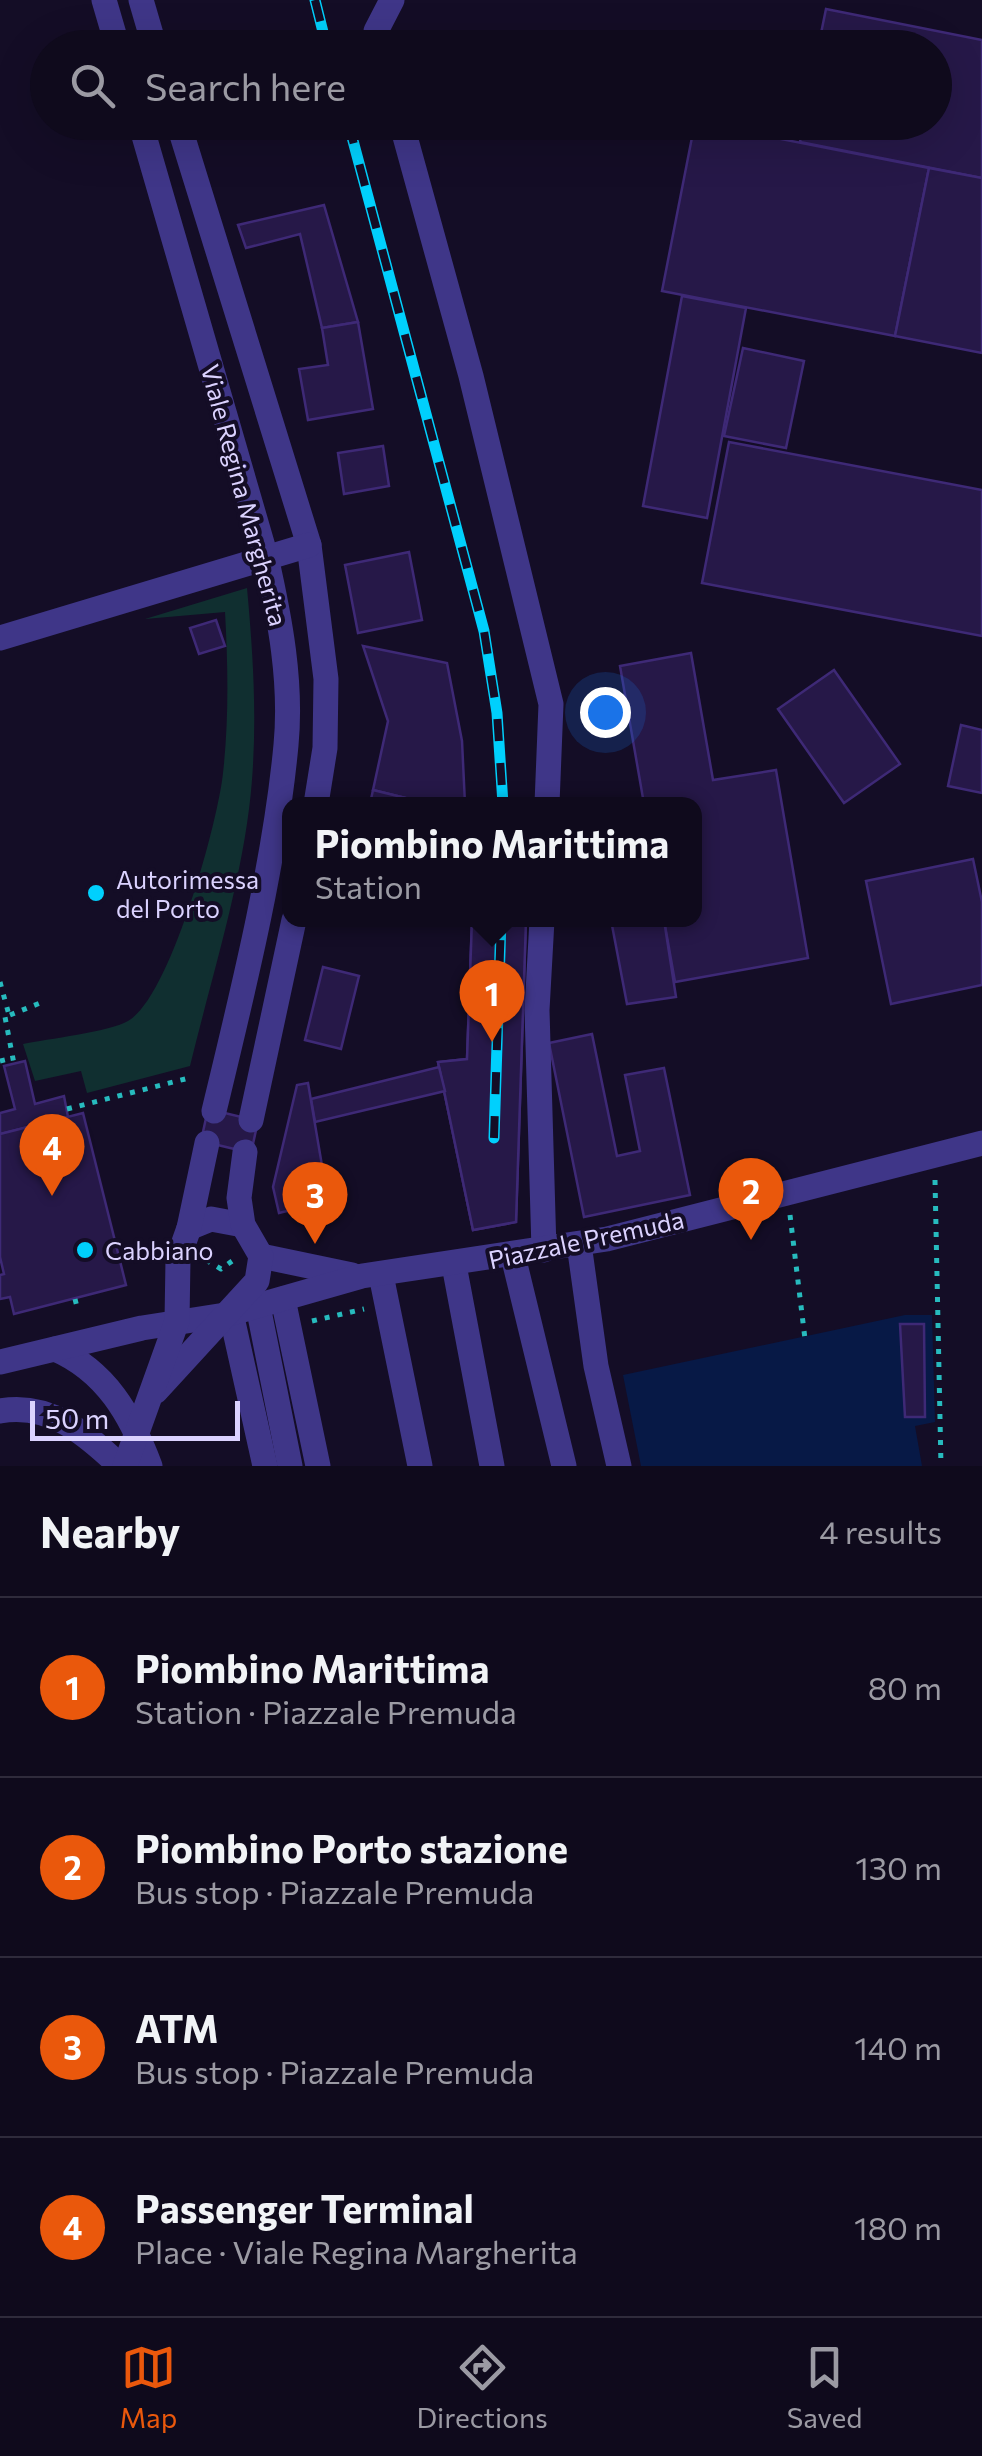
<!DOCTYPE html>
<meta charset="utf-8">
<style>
:root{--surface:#0f0a1c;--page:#181325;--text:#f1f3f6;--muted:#9b9aa3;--line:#2f2b3b;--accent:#ea580c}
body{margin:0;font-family:Commissioner,sans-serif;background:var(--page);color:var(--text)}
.scale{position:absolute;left:30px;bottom:25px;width:210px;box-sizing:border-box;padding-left:10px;border:5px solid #dbd2ff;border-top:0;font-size:28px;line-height:35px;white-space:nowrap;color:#dbd2ff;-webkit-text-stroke:8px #140d26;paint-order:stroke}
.you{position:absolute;left:605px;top:712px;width:35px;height:35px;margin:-25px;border:8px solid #fff;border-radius:50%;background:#1a73e8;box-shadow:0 0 0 15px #1a73e833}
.badge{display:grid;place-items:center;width:65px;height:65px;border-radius:50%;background:var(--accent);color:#fff;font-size:32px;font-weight:700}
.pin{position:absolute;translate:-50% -82px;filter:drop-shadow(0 2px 5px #0008)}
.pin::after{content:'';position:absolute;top:52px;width:35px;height:30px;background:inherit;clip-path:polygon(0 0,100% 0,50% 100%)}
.popup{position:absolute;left:282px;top:797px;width:420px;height:130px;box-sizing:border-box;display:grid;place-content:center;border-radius:20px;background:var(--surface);filter:drop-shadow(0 2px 8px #0005);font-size:32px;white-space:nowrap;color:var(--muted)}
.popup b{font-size:38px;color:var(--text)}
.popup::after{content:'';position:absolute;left:50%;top:100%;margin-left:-20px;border:20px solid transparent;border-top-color:var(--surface)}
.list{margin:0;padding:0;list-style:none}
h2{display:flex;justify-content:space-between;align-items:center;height:130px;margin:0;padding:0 40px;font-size:42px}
h2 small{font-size:32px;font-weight:400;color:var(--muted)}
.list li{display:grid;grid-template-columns:65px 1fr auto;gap:30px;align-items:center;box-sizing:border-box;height:180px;padding:0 40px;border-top:2px solid var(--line)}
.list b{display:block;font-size:38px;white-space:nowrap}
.list p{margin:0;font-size:32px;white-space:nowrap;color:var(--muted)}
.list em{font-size:32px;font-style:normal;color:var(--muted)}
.icon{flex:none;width:55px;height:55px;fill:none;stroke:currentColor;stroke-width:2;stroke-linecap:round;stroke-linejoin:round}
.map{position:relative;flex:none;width:982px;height:1466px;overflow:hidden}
.search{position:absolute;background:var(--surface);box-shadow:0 10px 40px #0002;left:30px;right:30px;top:30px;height:110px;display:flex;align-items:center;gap:25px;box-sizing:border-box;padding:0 35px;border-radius:55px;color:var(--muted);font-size:38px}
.sheet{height:850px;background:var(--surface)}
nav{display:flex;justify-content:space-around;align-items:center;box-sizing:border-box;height:140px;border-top:2px solid var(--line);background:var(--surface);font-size:28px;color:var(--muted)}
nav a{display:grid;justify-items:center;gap:5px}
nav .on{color:var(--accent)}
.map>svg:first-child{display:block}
.green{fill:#102f30}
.water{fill:#071946}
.building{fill:#261848;stroke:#3e2976;stroke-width:2.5}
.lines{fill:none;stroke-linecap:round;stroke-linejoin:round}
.path{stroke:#27bbbe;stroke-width:5;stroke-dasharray:5 8;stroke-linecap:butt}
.minor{stroke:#3f3688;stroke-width:25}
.rail-casing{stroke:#00d0fd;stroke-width:11}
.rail{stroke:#140d26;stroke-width:8;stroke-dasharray:22;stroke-linecap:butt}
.poi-dot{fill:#00d0fd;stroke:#140d26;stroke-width:4}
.labels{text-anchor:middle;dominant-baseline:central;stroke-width:8;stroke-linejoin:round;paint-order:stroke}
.street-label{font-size:25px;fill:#dbd2ff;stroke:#140d26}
.poi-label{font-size:25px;fill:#dbd2ff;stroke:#140d26;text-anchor:start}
</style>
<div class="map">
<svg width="982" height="1466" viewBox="0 0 982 1466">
<rect width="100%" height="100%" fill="#140d26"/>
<!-- green -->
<path class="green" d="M247,588C253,653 257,715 252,780C245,873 212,975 190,1066L87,1093L81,1071L35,1081L23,1044C47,1039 109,1032 128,1021C170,998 218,822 223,773C229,720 228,666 225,612L145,619Z"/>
<!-- water -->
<path class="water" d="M905,1315H932L935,1422L915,1426L922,1466H641L623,1375Z"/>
<!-- building -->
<g class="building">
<path d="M826,9L982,40V178L800,142L803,122H934V48H818Z"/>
<path d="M695,122L929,168L895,336L662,291Z"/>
<path d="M929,168L982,178V353L895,336Z"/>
<path d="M324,205L358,322L322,328L300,234L246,248L238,225Z"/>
<path d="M682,296L746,308L707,518L643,506Z"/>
<path d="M358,322L373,409L308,420L299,369L328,365L322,328Z"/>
<path d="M743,348L804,361L786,448L724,436Z"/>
<path d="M729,442L982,490V636L702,583Z"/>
<path d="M383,446L389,486L344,494L338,453Z"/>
<path d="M409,552L422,620L358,633L345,565Z"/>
<path d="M216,620L225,646L199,654L190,628Z"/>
<path d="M363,646L447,663L462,741L465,804H430L373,790L388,721Z"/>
<path d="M691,653L713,780L776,770L808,958L675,982L664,920H694V804H644L620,666Z"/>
<path d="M834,670L900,764L844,803L778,709Z"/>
<path d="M961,725L982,730V793L948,786Z"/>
<path d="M373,790L430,804H370Z"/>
<path d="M973,859L982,902V985L891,1004L866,881Z"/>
<path d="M472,920H526L516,1222L473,1230L438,1062L467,1059Z"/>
<path d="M472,920H526L516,1222L473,1230L438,1062L467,1059Z"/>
<path d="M611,920H664L676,997L627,1004Z"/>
<path d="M323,967L359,976L341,1049L305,1040Z"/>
<path d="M592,1034L617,1156L640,1151L625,1075L664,1068L690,1195L584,1217L549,1043Z"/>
<path d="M25,1061L35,1104L64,1096L68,1117L0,1134V1113L15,1109L4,1066Z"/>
<path d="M439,1067L445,1091L315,1122L311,1099Z"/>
<path d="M308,1083L328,1201L279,1213L273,1187L297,1085Z"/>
<path d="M208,1109L258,1121L251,1153L201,1141Z"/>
<path d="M83,1113L126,1285L14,1314L10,1297L0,1299V1275L4,1274L0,1257V1134Z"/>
<path d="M900,1324H924L925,1417H905Z"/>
</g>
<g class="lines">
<!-- path -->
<g class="path">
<path d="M0,982L9,1015L5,1017L14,1064"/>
<path d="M10,1015L45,1001"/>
<path d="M0,1061L13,1058"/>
<path d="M67,1109L193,1077"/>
<path d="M935,1180L941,1466"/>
<path d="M790,1215L805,1339"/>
<path d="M206,1260L221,1269L235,1259"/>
<path d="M75,1299L77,1307"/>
<path d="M312,1321L364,1309"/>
</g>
<!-- minor -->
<g class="minor">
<path d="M104,0L118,48"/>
<path d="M141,0L155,48"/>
<path d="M381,48L376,31L392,0"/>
<path d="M140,122L266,557C280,619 292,682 286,745C275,863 242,995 214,1111"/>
<path d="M178,122L309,545L326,679L325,748L316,804"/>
<path d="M401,122L471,376L551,704L547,804"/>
<path d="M0,638L309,545"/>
<path d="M542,920L537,1010L544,1250"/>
<path d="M251,1120L294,920"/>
<path d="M189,1228L211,1219L243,1225"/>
<path d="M579,1244L596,1366L619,1466"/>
<path d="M261,1256L352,1275"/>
<path d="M513,1256L564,1466"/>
<path d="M454,1265L492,1466"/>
<path d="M381,1275L420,1466"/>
<path d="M283,1299L318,1466"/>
<path d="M258,1306L290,1466"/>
<path d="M231,1313L265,1466"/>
<path d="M55,1349C106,1371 131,1415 150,1466"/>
<path d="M0,1362L142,1328L225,1315L362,1276L607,1239L982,1143"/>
<path d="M156,1391L257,1281L261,1256L243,1225L239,1198L245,1152"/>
<path d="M0,1411C50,1402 86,1434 120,1466"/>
<path d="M125,1466L177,1321L178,1259L189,1228L207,1143"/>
</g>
<!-- rail casing -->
<g class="rail-casing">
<g id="rail">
<path d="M315,0L327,48"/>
<path d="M348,122L484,631L497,713L503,804"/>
<path d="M494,1138L501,920"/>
</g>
</g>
<!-- rail -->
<use href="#rail" class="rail"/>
</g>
<!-- markers -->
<g class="poi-dot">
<circle cx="96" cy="893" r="10"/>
<circle cx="85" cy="1250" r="10"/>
</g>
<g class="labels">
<!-- street labels -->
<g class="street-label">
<text transform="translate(245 495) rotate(75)">Viale Regina Margherita</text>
<text transform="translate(586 1239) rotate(-12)">Piazzale Premuda</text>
</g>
<!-- poi labels -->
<g class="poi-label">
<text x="116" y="879">Autorimessa<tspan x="116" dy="29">del Porto</tspan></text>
<text x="105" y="1250">Cabbiano</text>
</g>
</g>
</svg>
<div class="scale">50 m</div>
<div class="you"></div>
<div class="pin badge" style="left:492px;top:1042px">1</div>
<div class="popup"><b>Piombino Marittima</b>Station</div>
<div class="pin badge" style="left:751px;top:1240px">2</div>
<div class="pin badge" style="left:315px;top:1244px">3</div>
<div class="pin badge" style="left:52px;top:1196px">4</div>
<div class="search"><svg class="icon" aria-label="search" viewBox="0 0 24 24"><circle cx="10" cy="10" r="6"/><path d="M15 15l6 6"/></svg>Search here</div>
</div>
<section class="sheet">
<h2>Nearby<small>4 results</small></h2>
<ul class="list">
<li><span class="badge">1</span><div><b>Piombino Marittima</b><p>Station · Piazzale Premuda</p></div><em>80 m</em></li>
<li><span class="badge">2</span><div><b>Piombino Porto stazione</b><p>Bus stop · Piazzale Premuda</p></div><em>130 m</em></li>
<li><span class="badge">3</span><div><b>ATM</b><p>Bus stop · Piazzale Premuda</p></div><em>140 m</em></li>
<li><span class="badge">4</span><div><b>Passenger Terminal</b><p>Place · Viale Regina Margherita</p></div><em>180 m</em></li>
</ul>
</section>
<nav>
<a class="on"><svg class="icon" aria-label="map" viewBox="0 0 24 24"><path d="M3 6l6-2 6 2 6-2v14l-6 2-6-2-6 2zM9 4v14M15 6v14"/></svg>Map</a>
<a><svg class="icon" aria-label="directions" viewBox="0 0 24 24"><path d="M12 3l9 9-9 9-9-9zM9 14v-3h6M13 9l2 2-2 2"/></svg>Directions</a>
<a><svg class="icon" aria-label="saved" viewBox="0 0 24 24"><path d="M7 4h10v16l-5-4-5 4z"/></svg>Saved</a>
</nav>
